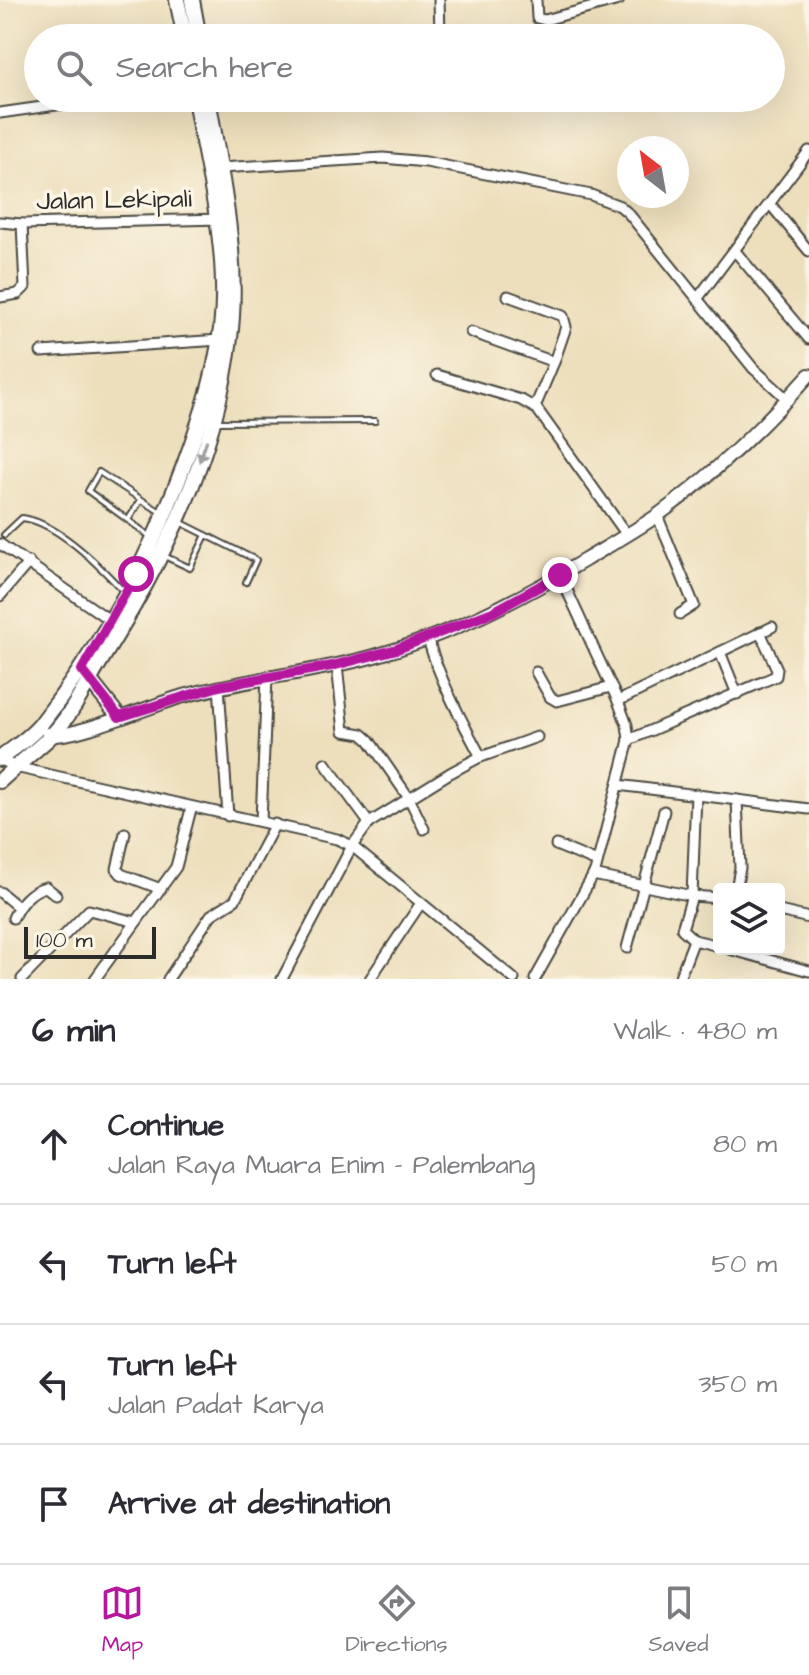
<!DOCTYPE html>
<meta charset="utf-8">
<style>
:root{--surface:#fff;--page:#f7f7f7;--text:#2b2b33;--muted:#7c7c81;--line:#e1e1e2;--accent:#b5179e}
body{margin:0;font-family:"Architects Daughter",sans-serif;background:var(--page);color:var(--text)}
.controls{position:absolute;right:24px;bottom:24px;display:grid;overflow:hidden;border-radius:8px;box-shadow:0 8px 32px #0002}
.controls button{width:72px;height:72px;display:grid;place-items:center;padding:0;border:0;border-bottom:2px solid var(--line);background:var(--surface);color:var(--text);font:40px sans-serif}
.compass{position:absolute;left:617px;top:136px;width:72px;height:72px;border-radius:50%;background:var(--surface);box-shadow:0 8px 32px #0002;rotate:329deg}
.scale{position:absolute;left:24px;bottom:20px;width:132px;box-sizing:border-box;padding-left:8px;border:4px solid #2b2b2b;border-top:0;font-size:22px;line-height:28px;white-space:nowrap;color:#2b2b2b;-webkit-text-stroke:6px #fcf5e5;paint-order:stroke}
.stop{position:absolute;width:24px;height:24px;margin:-18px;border:6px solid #b5179e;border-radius:50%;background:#fff}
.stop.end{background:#b5179e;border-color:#fff;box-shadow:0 2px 8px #0008}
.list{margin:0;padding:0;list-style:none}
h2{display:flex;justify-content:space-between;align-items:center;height:104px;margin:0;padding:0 32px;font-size:34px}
h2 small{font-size:26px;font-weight:400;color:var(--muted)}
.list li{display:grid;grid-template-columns:52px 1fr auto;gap:24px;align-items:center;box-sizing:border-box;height:120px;padding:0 32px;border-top:2px solid var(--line)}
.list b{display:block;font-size:30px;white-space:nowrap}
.list p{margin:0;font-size:26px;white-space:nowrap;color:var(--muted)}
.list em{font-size:26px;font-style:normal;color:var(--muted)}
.icon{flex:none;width:44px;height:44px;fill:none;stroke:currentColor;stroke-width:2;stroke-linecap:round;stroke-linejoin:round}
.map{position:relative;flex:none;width:809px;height:979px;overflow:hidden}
.search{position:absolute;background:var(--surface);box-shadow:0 8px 32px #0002;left:24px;right:24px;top:24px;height:88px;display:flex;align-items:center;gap:20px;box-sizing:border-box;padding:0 28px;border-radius:44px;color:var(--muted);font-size:30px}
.sheet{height:584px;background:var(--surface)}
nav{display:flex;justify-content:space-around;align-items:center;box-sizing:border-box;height:112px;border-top:2px solid var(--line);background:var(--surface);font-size:22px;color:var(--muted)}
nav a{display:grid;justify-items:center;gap:4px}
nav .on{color:var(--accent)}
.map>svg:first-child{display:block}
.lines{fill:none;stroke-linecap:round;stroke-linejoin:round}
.lane-casing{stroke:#484641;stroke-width:8}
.street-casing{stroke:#484641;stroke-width:13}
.secondary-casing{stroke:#484641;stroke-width:16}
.primary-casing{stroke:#484641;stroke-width:18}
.lane{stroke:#fff;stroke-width:4}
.street{stroke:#fff;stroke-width:9}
.secondary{stroke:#fff;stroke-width:12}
.primary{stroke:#fff;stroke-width:14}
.oneway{fill:#a0a0a0}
.route{stroke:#b5179e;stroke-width:10}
.labels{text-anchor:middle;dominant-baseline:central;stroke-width:7;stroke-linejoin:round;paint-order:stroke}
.street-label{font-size:26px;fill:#2b2b2b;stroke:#fcf5e5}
</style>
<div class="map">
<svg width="809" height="979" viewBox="0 0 809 979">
<rect width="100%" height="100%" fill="#fcf5e5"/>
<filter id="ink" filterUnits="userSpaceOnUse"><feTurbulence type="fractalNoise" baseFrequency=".0125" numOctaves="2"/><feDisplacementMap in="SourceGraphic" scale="16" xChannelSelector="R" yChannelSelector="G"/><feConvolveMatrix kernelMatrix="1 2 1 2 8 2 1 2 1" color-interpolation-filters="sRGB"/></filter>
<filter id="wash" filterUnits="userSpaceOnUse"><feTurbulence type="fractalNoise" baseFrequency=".006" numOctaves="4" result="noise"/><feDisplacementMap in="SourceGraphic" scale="32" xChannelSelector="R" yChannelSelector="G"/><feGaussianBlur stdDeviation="1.8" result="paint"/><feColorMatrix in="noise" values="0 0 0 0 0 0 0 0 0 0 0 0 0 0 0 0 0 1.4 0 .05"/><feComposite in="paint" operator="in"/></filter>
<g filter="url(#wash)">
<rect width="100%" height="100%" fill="#eddfbc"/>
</g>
<g filter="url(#ink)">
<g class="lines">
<!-- lane casing -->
<g class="lane-casing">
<g id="lane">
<path d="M215,422L375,421"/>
<path d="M128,520L141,500"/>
<path d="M4,535L22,518C57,522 101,567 124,592"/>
<path d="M206,535L256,560L246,582"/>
<path d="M151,537L88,491L99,472L162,513"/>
<path d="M162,555L190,568L206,535L180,522"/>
</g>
</g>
<!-- street casing -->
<g class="street-casing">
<g id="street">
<path d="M536,0L537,18L545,20L619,0"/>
<path d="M438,38L440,32L439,0"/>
<path d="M0,113L105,98"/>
<path d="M220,168L383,158L426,162L591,195L620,206L629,214L753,368L787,399"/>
<path d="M770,204L809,251"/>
<path d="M0,222L22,224L221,219"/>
<path d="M735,251L809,339"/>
<path d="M508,296L563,316L566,327L554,362"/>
<path d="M0,297L18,294L25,287L22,224"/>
<path d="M698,298L809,151"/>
<path d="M471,332L554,362L535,407"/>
<path d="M41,352L220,340"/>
<path d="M437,375L521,400L537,409L627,535"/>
<path d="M657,515L694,605L680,614"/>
<path d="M0,544L111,621"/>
<path d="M0,596L29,562"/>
<path d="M428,639C440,681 461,719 481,757"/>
<path d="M720,652L737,694"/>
<path d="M337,665L344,731L362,734L369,740L409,798L424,829"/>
<path d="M536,672L550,697L557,701L611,687"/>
<path d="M219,686L228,816"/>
<path d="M618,701L772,627"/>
<path d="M629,740L776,676L777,669L760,632"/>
<path d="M0,759L15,767L337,839L352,846L514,979"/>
<path d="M325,763L369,823"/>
<path d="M618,785L809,809"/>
<path d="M696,794L692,896L682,929L694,940L719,946"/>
<path d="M261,821L267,677"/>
<path d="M125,833L117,869L121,874L161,889"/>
<path d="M556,845L597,862"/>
<path d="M593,875L692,896L719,898"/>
<path d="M736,889L740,868L737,800"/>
<path d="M0,892L18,907"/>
<path d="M779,911L809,918"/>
<path d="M13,918C19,904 31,890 46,887L56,895"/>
<path d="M627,948L664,811"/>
<path d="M729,949L809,971"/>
<path d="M22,979L89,910L136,922"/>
<path d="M95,979L176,867L191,809"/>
<path d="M168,979L211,915L235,900L275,824"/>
<path d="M282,979L352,846L369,823L450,773L478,758L537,737"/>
<path d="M370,979L421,903"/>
<path d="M535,979L595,872L629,740L627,725L618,701L560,575"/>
<path d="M679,979L694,940"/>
</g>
</g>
<!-- secondary casing -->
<g class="secondary-casing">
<path id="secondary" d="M48,734C64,742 156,704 180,697C243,679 308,674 371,657C448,636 517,601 585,560C610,545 635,531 658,515C713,475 764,426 809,375"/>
</g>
<!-- primary casing -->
<g class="primary-casing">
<g id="primary">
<path d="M177,0L185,38"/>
<path d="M192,0L199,38"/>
<path d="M84,673L119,717"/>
<path d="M0,759C13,748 31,737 41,724C107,639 157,544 192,443C210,391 225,339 223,283C222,222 205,159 195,98"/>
<path d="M0,781C16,766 34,752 50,737C71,716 85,687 100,662C162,563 216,456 230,338C240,258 221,176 208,98"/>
</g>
</g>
<!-- lane -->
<use href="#lane" class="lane"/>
<!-- street -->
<use href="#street" class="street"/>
<!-- secondary -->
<use href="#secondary" class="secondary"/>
<!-- primary -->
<use href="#primary" class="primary"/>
</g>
<!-- one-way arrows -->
<defs><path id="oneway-solid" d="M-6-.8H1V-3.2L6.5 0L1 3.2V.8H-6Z" transform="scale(2)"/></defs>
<use class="oneway" href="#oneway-solid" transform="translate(203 451) rotate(109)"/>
</g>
<g class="lines" filter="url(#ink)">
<!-- route -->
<path class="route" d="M136,574L82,670L119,717L219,686L332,666L397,649L493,612L560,575"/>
</g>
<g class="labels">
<!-- street labels -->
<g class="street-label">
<text transform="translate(114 200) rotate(-1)">Jalan Lekipali</text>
</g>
</g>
</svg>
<div class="controls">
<button><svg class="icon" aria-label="layers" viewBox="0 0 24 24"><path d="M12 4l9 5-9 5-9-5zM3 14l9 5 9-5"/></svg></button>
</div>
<svg class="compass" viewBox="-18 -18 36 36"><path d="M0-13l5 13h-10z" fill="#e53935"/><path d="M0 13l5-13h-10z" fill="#7c7c81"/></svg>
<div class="scale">100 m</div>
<div class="stop" style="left:136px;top:574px"></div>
<div class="stop end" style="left:560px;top:575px"></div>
<div class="search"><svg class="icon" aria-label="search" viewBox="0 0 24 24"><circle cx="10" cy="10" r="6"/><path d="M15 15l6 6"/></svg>Search here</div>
</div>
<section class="sheet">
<h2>6 min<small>Walk · 480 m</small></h2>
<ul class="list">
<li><svg class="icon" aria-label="ahead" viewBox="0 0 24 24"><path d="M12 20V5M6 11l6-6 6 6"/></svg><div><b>Continue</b><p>Jalan Raya Muara Enim - Palembang</p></div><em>80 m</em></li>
<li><svg class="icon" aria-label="left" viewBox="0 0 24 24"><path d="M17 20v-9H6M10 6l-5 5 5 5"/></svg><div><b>Turn left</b></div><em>50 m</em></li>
<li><svg class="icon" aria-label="left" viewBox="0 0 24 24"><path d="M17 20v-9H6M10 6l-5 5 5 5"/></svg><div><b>Turn left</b><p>Jalan Padat Karya</p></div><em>350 m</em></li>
<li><svg class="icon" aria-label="arrive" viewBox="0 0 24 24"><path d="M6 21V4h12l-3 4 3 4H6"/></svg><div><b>Arrive at destination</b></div></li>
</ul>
</section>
<nav>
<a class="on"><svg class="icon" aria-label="map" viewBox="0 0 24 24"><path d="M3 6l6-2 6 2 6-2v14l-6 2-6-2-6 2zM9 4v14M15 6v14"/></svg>Map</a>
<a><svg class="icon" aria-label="directions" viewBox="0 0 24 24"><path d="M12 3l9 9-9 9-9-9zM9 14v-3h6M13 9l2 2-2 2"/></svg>Directions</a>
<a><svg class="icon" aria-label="saved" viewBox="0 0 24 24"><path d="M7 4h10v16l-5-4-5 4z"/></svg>Saved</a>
</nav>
